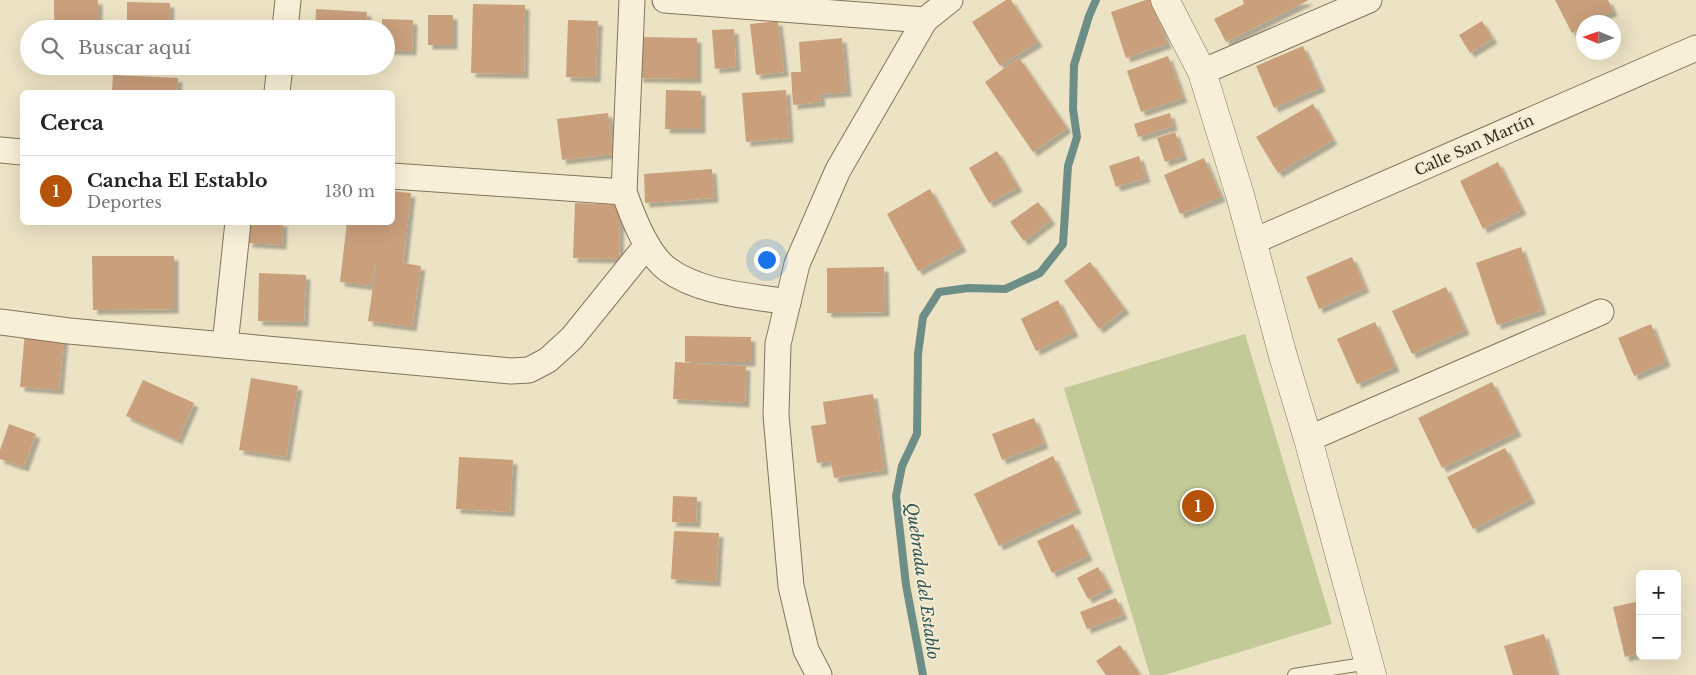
<!DOCTYPE html>
<html lang="es">
<meta charset="utf-8">
<style>
:root{--surface:#fff;--page:#f6f6f6;--text:#222;--muted:#767676;--line:#e0e0e0;--accent:#b45309}
body{margin:0;font-family:"Libre Baskerville",serif;background:var(--page);color:var(--text)}
.controls{position:absolute;right:15px;bottom:15px;display:grid;overflow:hidden;border-radius:8px;box-shadow:0 5px 20px #0002}
.controls button{width:45px;height:45px;display:grid;place-items:center;padding:0;border:0;border-bottom:1px solid var(--line);background:var(--surface);color:var(--text);font:25px sans-serif}
.compass{position:absolute;left:1576px;top:15px;width:45px;height:45px;border-radius:50%;background:var(--surface);box-shadow:0 5px 20px #0002;rotate:272deg}
.you{position:absolute;left:766px;top:259px;width:18px;height:18px;margin:-12px;border:4px solid #fff;border-radius:50%;background:#1a73e8;box-shadow:0 0 0 8px #1a73e833}
.badge{display:grid;place-items:center;width:32px;height:32px;border-radius:50%;background:var(--accent);color:#fff;font-size:16px;font-weight:700}
.pin{position:absolute;translate:-50% -50%;border:2px solid #fff;box-shadow:0 1px 5px #0006}
.list{margin:0;padding:0;list-style:none}
h2{display:flex;justify-content:space-between;align-items:center;height:65px;margin:0;padding:0 20px;font-size:21px}
h2 small{font-size:16px;font-weight:400;color:var(--muted)}
.list li{display:grid;grid-template-columns:32px 1fr auto;gap:15px;align-items:center;box-sizing:border-box;height:70px;padding:0 20px;border-top:1px solid var(--line)}
.list b{display:block;font-size:19px;white-space:nowrap}
.list p{margin:0;font-size:16px;white-space:nowrap;color:var(--muted)}
.list em{font-size:16px;font-style:normal;color:var(--muted)}
.icon{flex:none;width:28px;height:28px;fill:none;stroke:currentColor;stroke-width:2;stroke-linecap:round;stroke-linejoin:round}
.map{position:relative;flex:none;width:1696px;height:675px;overflow:hidden}
.search{position:absolute;background:var(--surface);box-shadow:0 5px 20px #0002;left:20px;top:20px;width:375px;height:55px;display:flex;align-items:center;gap:12px;box-sizing:border-box;padding:0 18px;border-radius:28px;color:var(--muted);font-size:19px}
.panel{position:absolute;background:var(--surface);box-shadow:0 5px 20px #0002;left:20px;top:90px;width:375px;height:135px;border-radius:8px}
.map>svg:first-child{display:block}
.green{fill:#c2ca98}
.lines{fill:none;stroke-linecap:round;stroke-linejoin:round}
.stream{stroke:#6d8d87;stroke-width:8}
.building{fill:#c99f7c;filter:url(#shadow)}
.service-casing{stroke:#86745b;stroke-width:14}
.minor-casing{stroke:#86745b;stroke-width:27}
.tertiary-casing{stroke:#86745b;stroke-width:29}
.service{stroke:#f7efd7;stroke-width:12}
.minor{stroke:#f7efd7;stroke-width:25}
.tertiary{stroke:#f7efd7;stroke-width:28}
.labels{text-anchor:middle;dominant-baseline:central;stroke-width:4;stroke-linejoin:round;paint-order:stroke}
.street-label{font-size:15px;fill:#372b1f;stroke:#f4ecd3}
.water-label{font-size:16px;font-style:italic;fill:#2f5655;stroke:#f4ecd3}
</style>
<div class="map">
<svg width="1696" height="675" viewBox="0 0 1696 675">
<defs>
<filter id="shadow"><feDropShadow dx="4.5" dy="4.5" stdDeviation="1" flood-color="#0004"/></filter>
</defs>
<rect width="100%" height="100%" fill="#ece2c4"/>
<!-- green -->
<path class="green" d="M1245,334L1332,624L1164,675H1150L1064,388Z"/>
<g class="lines">
<!-- stream -->
<path class="stream" d="M923,675L906,585L896,496L902,466L917,434L918,354L923,317L939,292L968,288L1005,289L1040,273L1063,244L1068,166L1077,137L1073,109L1074,65L1089,16L1096,0"/>
</g>
<!-- building -->
<g class="building">
<rect x="54" y="0" width="44" height="29"/>
<path d="M1006,0H1011L1038,42L1000,66L972,22Z"/>
<path d="M1146,0H1152L1167,44L1126,58L1111,12Z"/>
<path d="M1243,0H1309L1226,42L1214,19L1244,4Z"/>
<path d="M1555,0H1608L1613,11L1591,22H1584V27L1572,33Z"/>
<path d="M127,2L170,3L169,29H127Z"/>
<path d="M473,4L525,5L524,74L471,73Z"/>
<path d="M316,9L367,12L366,29H315Z"/>
<rect x="428" y="15" width="25" height="30"/>
<path d="M382,19L413,20L412,51L386,50V29H382Z"/>
<path d="M568,20L598,21L596,78L566,77Z"/>
<path d="M778,21L784,72L756,75L750,24Z"/>
<path d="M1482,21L1493,39L1470,53L1459,35Z"/>
<path d="M734,29L736,67L715,69L712,30Z"/>
<path d="M639,37L697,38V79L639,78Z"/>
<path d="M842,38L847,92L820,94L821,102L793,105L791,72H801L799,42Z"/>
<path d="M1303,46L1321,87L1274,108L1256,66Z"/>
<path d="M1168,56L1183,98L1141,112L1127,71Z"/>
<path d="M1019,58L1067,128L1033,152L985,82Z"/>
<path d="M113,75L178,78L177,92H112Z"/>
<path d="M666,90L701,91V129H665Z"/>
<path d="M786,90L789,138L746,142L742,93Z"/>
<path d="M1313,104L1333,140L1278,173L1256,137Z"/>
<path d="M608,113L613,154L562,160L557,119Z"/>
<path d="M1170,113L1173,126L1138,137L1134,124Z"/>
<path d="M1175,132L1183,156L1165,162L1157,138Z"/>
<path d="M997,151L1018,187L989,203L969,168Z"/>
<path d="M1139,156L1146,178L1116,187L1109,166Z"/>
<path d="M1204,158L1221,197L1180,214L1164,175Z"/>
<path d="M1498,162L1522,210L1483,229L1460,181Z"/>
<path d="M712,169L714,198L645,203L644,174Z"/>
<path d="M930,189L962,247L918,271L887,214Z"/>
<path d="M392,191L411,193L403,263L421,266L412,327L368,321L376,265L374,264L371,286L340,282L347,222H392Z"/>
<path d="M1038,202L1051,220L1024,241L1010,222Z"/>
<path d="M575,203L620,205L619,259L573,258Z"/>
<path d="M250,222H283L282,245L248,243Z"/>
<path d="M1521,247L1542,310L1497,325L1476,263Z"/>
<path d="M92,256H174V309L93,310Z"/>
<path d="M1352,257L1365,288L1319,309L1306,277Z"/>
<path d="M1090,262L1125,309L1099,329L1064,281Z"/>
<path d="M884,267L885,312L827,313V268Z"/>
<path d="M259,273L306,275L304,322L258,321Z"/>
<path d="M1446,287L1465,330L1412,354L1392,311Z"/>
<path d="M1058,300L1074,332L1036,351L1021,319Z"/>
<path d="M1375,322L1395,367L1357,384L1337,339Z"/>
<path d="M1651,324L1666,362L1634,376L1618,338Z"/>
<path d="M25,332L64,335L59,390L20,387Z"/>
<path d="M685,336L751,337V362H685Z"/>
<path d="M675,362L746,366L745,403L673,399Z"/>
<path d="M251,378L298,386L286,457L239,450Z"/>
<path d="M143,380L194,403L178,440L126,416Z"/>
<path d="M1492,382L1517,432L1442,468L1418,418Z"/>
<path d="M873,394L884,470L834,478L831,461L817,463L811,426L826,424L823,402Z"/>
<path d="M1034,418L1044,444L1002,460L992,434Z"/>
<path d="M9,424L36,434L24,467L0,459V450Z"/>
<path d="M1505,448L1531,499L1473,529L1447,477Z"/>
<path d="M1053,456L1077,509L999,546L974,494Z"/>
<path d="M459,457L513,460L510,512L456,509Z"/>
<path d="M673,496L697,497L696,523L672,522Z"/>
<path d="M1073,524L1088,556L1052,573L1037,541Z"/>
<path d="M674,531L719,533L716,582L671,579Z"/>
<path d="M1098,567L1109,588L1088,599L1077,578Z"/>
<path d="M1116,598L1123,615L1087,629L1080,612Z"/>
<path d="M1640,601V653L1625,657L1613,607Z"/>
<path d="M1544,634L1556,675H1513L1504,646Z"/>
<path d="M1120,645L1140,675H1106L1096,661Z"/>
</g>
<g class="lines">
<!-- service casing -->
<g class="service-casing">
<path id="service" d="M1294,675L1369,663"/>
</g>
<!-- minor casing -->
<g class="minor-casing">
<g id="minor">
<path d="M665,0L925,20L838,170L797,264L778,344L776,415L791,586L806,650L819,675"/>
<path d="M925,20L950,0"/>
<path d="M285,29L288,0"/>
<path d="M1202,72L1369,0"/>
<path d="M277,92L280,66"/>
<path d="M0,150L22,152"/>
<path d="M392,176L624,192L632,0"/>
<path d="M624,192C632,215 646,253 667,269C701,294 748,295 788,302"/>
<path d="M1252,242L1696,48"/>
<path d="M0,322L69,331L511,371L529,370L548,360L572,338L647,245"/>
<path d="M225,345L238,222"/>
<path d="M1308,439L1601,312"/>
</g>
</g>
<!-- tertiary casing -->
<g class="tertiary-casing">
<path id="tertiary" d="M1165,0L1202,72L1240,195L1283,356L1308,439L1372,675"/>
</g>
<!-- service -->
<use href="#service" class="service"/>
<!-- minor -->
<use href="#minor" class="minor"/>
<!-- tertiary -->
<use href="#tertiary" class="tertiary"/>
</g>
<g class="labels">
<!-- street labels -->
<g class="street-label">
<text transform="translate(1474 145) rotate(-24)">Calle San Martín</text>
</g>
<!-- water labels -->
<g class="water-label">
<text transform="translate(923 581) rotate(82)">Quebrada del Establo</text>
</g>
</g>
</svg>
<div class="controls">
<button>+</button>
<button>−</button>
</div>
<svg class="compass" viewBox="-18 -18 36 36"><path d="M0-13l5 13h-10z" fill="#e53935"/><path d="M0 13l5-13h-10z" fill="#767676"/></svg>
<div class="you"></div>
<div class="pin badge" style="left:1198px;top:506px">1</div>
<div class="search"><svg class="icon" aria-label="search" viewBox="0 0 24 24"><circle cx="10" cy="10" r="6"/><path d="M15 15l6 6"/></svg>Buscar aquí</div>
<section class="panel">
<h2>Cerca<small></small></h2>
<ul class="list">
<li><span class="badge">1</span><div><b>Cancha El Establo</b><p>Deportes</p></div><em>130 m</em></li>
</ul>
</section>
</div>
